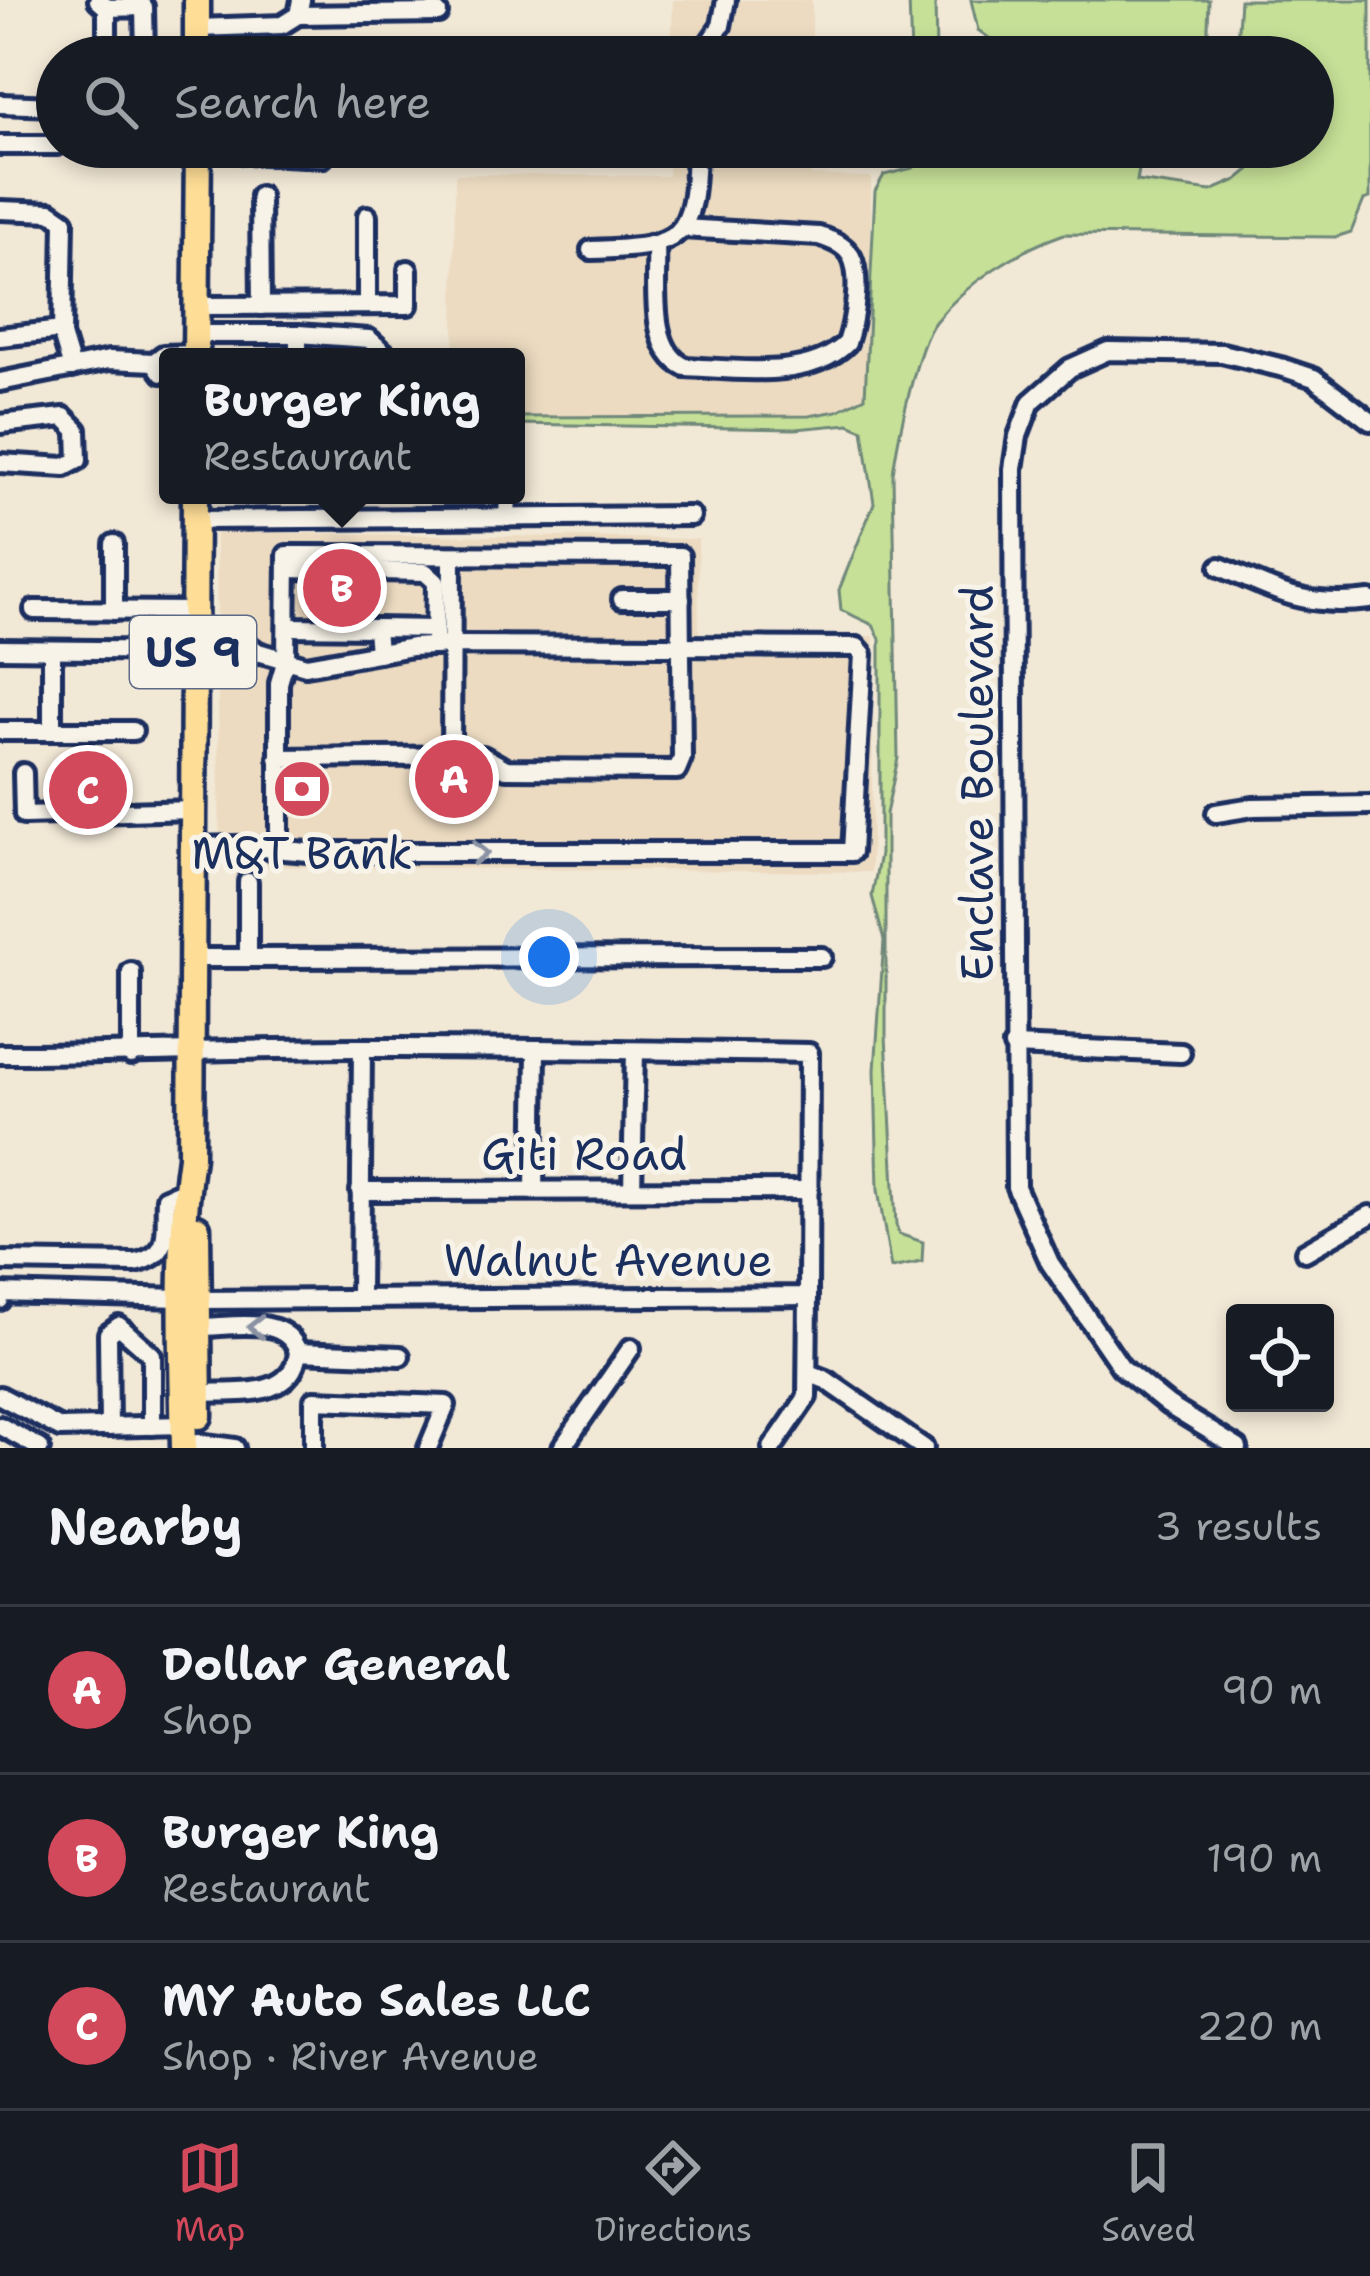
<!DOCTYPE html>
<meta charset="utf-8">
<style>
:root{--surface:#171b24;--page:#20242c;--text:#f1f3f6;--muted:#9ea1a6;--line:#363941;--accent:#d1495b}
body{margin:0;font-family:"Shantell Sans",sans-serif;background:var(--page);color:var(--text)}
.controls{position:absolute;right:36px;bottom:36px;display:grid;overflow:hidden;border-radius:12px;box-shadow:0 6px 18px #0003}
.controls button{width:108px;height:108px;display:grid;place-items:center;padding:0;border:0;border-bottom:3px solid var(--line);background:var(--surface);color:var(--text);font:60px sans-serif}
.you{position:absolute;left:549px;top:957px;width:42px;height:42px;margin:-30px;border:9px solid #fff;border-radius:50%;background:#1a73e8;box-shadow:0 0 0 18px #1a73e833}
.badge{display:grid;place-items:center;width:78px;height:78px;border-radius:50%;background:var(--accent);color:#fff;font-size:39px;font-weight:700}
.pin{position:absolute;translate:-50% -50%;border:6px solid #fff;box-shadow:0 3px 12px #0006}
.popup{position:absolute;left:159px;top:348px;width:366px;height:156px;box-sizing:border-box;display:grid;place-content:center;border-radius:12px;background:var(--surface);filter:drop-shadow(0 3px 9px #0005);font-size:39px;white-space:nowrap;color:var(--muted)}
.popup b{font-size:45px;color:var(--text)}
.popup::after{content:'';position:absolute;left:50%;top:100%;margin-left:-24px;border:24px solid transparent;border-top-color:var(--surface)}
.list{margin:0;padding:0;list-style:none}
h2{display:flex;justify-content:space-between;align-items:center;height:156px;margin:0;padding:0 48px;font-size:51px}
h2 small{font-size:39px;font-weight:400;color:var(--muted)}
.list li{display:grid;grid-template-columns:78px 1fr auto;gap:36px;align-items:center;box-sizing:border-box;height:168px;padding:0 48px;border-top:3px solid var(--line)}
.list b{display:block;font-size:45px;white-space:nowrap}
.list p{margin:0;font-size:39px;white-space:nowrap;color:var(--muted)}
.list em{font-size:39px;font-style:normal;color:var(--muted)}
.icon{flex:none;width:66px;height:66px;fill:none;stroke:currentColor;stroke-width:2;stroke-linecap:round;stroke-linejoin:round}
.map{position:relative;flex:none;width:1370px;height:1448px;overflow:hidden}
.search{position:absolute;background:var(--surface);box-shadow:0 6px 18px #0003;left:36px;right:36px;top:36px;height:132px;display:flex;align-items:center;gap:30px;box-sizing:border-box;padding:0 42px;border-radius:66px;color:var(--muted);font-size:45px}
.sheet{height:660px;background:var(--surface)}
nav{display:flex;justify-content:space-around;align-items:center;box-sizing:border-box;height:168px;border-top:3px solid var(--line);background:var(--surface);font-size:33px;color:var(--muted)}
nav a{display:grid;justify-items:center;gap:6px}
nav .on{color:var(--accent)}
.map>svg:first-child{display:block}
.built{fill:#ecdbc1}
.green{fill:#c6e097;stroke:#70887a;stroke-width:3}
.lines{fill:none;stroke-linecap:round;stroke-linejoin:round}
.minor-casing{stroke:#1b2f5e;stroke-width:26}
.highway-casing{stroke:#1b2f5e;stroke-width:33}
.minor{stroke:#f7f3e8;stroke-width:16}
.highway{stroke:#fedd96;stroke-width:24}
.oneway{stroke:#8991a3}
.labels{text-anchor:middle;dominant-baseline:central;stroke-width:10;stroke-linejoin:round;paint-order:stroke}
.shield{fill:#f7f3e8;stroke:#5d6a87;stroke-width:3}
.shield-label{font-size:42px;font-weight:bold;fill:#1b2f5e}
.street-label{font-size:45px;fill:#1b2f5e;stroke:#f7f3e8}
.poi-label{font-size:45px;fill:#1b2f5e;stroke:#f7f3e8}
</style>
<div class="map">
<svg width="1370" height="1448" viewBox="0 0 1370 1448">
<rect width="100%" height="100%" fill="#f2e8d6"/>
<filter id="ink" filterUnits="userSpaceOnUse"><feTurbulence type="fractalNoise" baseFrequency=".00833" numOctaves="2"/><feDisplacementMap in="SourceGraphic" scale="24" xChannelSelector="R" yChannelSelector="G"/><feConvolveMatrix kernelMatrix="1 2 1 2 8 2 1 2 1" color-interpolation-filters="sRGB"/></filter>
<g filter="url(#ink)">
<!-- built -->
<g class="built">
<path d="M673,0H812V57H671Z"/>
<path d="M669,147H811V175L871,177L870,422H516V357H454L455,174L668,176Z"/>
<path d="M216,532L698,539L699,637L874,636L871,872L220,866Z"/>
</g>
<!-- green -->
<g class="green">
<path d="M909,0H935L936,57H911Z"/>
<path d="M971,0H1209L1207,57H995L992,40L978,30Z"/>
<path d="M1240,0H1370V198L1364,200L1351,232L1336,237L1064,234C1016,251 967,282 935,322C917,345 897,442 893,474L898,758L886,814V1036L896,1225L899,1234L923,1242L922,1262L891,1268L878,1190L875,1070L884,940L872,896L880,854V639L873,625L841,610L839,590L874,503L863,430L849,424L796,429L516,424V417L809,416L837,411L865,397L875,191L884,175L913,168L923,157L920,147H1143L1137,181L1211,191L1237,180L1277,147H1313V57H1236Z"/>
</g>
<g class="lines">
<!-- minor casing -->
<g class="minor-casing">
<g id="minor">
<path d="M98,0L107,8V57"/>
<path d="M107,8L144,7L145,57"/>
<path d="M298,15L438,13"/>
<path d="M197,28L282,25L298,15L301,0"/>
<path d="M699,57L721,26L726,0"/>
<path d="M0,104L57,106"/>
<path d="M0,145H57"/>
<path d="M203,147L245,153V147"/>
<path d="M245,153L323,157"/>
<path d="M260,196L261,306"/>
<path d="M0,210L51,212L64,221L62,335L72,368"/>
<path d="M656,246C658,282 647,349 685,367C734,369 809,381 847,343C854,322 862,276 851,256C844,244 831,240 819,236L682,228"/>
<path d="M591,250C683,247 694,241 696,147"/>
<path d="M367,305V216"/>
<path d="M197,306L408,305V270"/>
<path d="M197,334H298V357"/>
<path d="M298,334L369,339L389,357"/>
<path d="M0,337L62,330"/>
<path d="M168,373H162L154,362L163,355L196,354"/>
<path d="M0,382L109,360L154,362"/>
<path d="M0,424L64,417L77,430L78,460L65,467L0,463"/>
<path d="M507,518L508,495"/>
<path d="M194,520L691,516"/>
<path d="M114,544V611"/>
<path d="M1220,567C1279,592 1305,608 1370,600"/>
<path d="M287,569L425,572L436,582L435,646"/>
<path d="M622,599H681"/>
<path d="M34,610L193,611"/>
<path d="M287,627L376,628L378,653"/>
<path d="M376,628L435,629"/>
<path d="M0,649L193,651C215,662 236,664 258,652"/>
<path d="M0,731H133"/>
<path d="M52,731V650"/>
<path d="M451,757L452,557"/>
<path d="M278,758L483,756L506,769L677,770L682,758L680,556L287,555L286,659L279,683V848"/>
<path d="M23,773L24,815L193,810"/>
<path d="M1216,813L1253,807L1370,805"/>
<path d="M193,847L237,846L308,852H852L863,654L857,647L452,645L412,647L306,666L258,652L241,639L219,636L193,651"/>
<path d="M248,882V957"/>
<path d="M194,958L822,957"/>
<path d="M1013,1046L1181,1053"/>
<path d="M0,1054C120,1055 239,1048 358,1048C508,1047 659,1051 809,1053L808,1296L199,1300"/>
<path d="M131,1055V972"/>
<path d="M534,1190L536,1050"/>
<path d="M632,1190L635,1051"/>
<path d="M360,1191L809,1190"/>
<path d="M1305,1252L1370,1215"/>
<path d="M0,1261L135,1263C174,1255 164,1231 166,1198L186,1190"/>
<path d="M360,1297L362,1048"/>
<path d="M0,1300V1293L180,1298"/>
<path d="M199,1327C233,1327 286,1314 298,1352"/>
<path d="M808,1373L826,1380L924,1448"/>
<path d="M199,1393C236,1391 293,1400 298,1352L400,1356"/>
<path d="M0,1396L60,1428L184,1425"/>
<path d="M0,1426L40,1448"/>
<path d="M109,1427L108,1334L119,1326L152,1355V1426"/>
<path d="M198,1443L235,1448"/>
<path d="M314,1448V1400L446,1405L428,1448"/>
<path d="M562,1448L631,1348"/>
<path d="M772,1448L807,1397L808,1296"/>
<path d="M1238,1448L1168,1405L1121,1367L1050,1263L1016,1187L1013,469L1018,436L1031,402L1070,368L1108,351L1222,353L1284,368L1314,378L1370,421"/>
</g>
</g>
<!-- highway casing -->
<g class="highway-casing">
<g id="highway">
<path d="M197,0V57"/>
<path d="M196,357L198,147"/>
<path d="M197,1228L199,1416"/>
<path d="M184,1448C182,1350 177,1254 191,1157L195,495"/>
</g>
</g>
<!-- minor -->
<use href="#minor" class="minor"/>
<!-- highway -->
<use href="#highway" class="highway"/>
</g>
<!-- one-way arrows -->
<defs><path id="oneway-chevron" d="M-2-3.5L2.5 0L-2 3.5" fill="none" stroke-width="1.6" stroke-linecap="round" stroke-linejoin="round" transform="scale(3)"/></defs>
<g class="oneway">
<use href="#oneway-chevron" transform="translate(480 853)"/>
<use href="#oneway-chevron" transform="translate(256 1327) rotate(-180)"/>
</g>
</g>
<!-- icons -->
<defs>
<g id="bank-disc" transform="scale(3)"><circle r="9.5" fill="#d1495b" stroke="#f7f3e8"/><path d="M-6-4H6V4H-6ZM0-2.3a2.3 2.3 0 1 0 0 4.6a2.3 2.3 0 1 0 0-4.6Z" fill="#fff"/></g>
</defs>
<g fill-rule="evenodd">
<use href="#bank-disc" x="302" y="789"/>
</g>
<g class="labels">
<!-- shield labels -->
<rect class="shield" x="130" y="616" width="126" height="72" rx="9"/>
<g class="shield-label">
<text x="193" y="652">US 9</text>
</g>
<!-- street labels -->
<g class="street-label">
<text transform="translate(977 783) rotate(-90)">Enclave Boulevard</text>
<text x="584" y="1154">Giti Road</text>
<text x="608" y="1260">Walnut Avenue</text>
</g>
<!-- poi labels -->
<g class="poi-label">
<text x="302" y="853">M&amp;T Bank</text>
</g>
</g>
</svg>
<div class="controls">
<button><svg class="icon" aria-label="locate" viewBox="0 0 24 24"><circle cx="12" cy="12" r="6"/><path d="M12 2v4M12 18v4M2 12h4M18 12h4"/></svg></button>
</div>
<div class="you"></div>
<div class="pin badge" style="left:454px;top:779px">A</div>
<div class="pin badge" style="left:342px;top:588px">B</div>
<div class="popup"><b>Burger King</b>Restaurant</div>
<div class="pin badge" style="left:88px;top:790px">C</div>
<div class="search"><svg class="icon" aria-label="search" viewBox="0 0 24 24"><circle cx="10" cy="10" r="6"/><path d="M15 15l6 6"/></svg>Search here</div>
</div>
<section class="sheet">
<h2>Nearby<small>3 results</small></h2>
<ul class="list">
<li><span class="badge">A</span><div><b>Dollar General</b><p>Shop</p></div><em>90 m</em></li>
<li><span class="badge">B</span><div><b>Burger King</b><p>Restaurant</p></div><em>190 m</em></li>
<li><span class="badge">C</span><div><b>MY Auto Sales LLC</b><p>Shop · River Avenue</p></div><em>220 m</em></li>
</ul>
</section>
<nav>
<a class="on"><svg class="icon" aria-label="map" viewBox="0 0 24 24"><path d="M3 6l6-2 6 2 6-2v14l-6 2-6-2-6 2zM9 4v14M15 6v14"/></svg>Map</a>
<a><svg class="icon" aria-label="directions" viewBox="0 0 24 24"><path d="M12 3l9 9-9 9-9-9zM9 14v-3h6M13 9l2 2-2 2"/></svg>Directions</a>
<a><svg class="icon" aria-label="saved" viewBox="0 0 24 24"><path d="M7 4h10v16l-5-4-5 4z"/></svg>Saved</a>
</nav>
